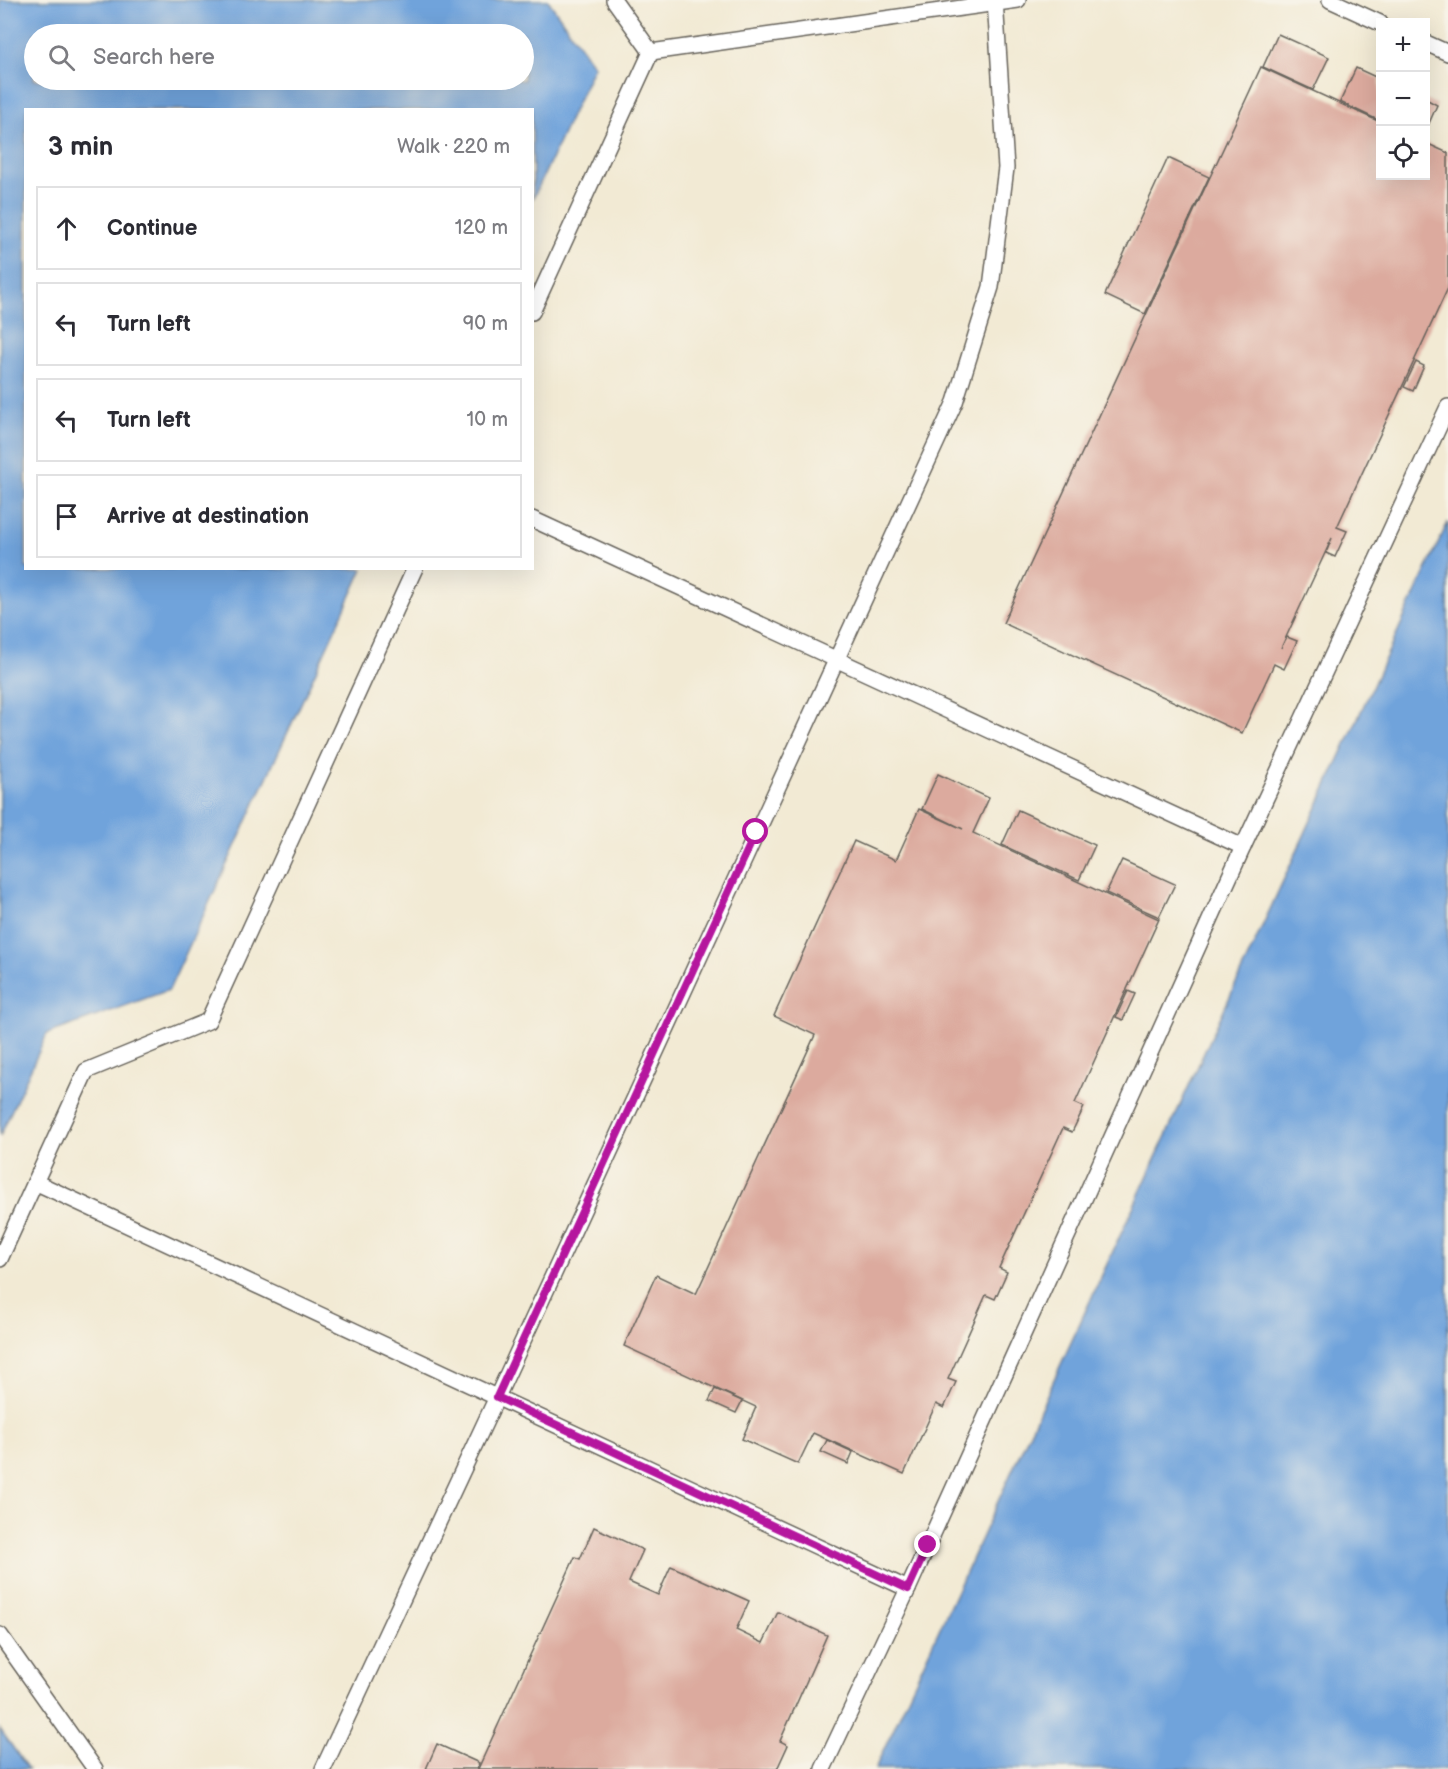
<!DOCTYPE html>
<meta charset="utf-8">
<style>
:root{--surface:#fff;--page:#f7f7f7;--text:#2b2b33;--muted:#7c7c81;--line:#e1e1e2}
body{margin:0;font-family:"Balsamiq Sans",sans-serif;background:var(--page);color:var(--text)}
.controls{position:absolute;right:18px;top:18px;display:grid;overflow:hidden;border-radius:0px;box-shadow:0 6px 24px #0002}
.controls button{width:54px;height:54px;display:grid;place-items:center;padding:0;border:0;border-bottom:2px solid var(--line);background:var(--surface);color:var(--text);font:30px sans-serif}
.stop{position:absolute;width:18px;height:18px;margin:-14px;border:4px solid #b5179e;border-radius:50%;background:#fff}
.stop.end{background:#b5179e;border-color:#fff;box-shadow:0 2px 6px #0008}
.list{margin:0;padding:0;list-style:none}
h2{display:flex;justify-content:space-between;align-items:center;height:78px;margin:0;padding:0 24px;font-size:26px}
h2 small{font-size:20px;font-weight:400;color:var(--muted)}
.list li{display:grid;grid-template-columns:39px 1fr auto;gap:18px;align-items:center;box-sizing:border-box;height:84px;margin:0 12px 12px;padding:0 12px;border:2px solid var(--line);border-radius:0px}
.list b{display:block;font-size:22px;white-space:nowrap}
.list em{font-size:20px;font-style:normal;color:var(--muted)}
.icon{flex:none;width:33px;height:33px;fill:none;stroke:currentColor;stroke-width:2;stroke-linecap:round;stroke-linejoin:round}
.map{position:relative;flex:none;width:1448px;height:1769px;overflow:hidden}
.search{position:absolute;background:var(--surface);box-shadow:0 6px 24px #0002;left:24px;top:24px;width:510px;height:66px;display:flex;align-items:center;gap:15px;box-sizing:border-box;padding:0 21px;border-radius:33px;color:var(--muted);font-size:22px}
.panel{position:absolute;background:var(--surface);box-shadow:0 6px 24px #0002;left:24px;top:108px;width:510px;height:462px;border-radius:0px}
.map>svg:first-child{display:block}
.water{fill:#6fa3db;stroke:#46607c;stroke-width:1.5;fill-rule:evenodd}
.building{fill:#dcaa9e}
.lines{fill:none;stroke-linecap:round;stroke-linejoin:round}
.lane-casing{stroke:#67645c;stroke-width:18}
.lane{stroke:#fff;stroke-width:15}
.route{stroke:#b5179e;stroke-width:8}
</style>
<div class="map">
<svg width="1448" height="1769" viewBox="0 0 1448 1769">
<rect width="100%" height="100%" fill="#f7f3e8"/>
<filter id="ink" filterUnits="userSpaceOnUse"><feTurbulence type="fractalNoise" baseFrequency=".0167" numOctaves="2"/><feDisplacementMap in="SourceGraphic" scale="12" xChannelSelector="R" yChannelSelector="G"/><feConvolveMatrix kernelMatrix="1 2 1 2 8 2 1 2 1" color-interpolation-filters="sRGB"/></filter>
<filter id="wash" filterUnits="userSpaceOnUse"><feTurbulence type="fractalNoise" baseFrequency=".008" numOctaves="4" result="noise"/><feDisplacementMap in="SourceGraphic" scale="24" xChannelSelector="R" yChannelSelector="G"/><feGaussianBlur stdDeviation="1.35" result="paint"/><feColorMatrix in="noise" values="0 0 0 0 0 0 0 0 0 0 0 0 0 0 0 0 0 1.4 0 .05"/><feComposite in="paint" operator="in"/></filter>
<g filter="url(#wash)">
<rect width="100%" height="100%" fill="#f2ead4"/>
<!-- water -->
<g class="water">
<path d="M0,0H548L594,66L533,199L532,110H26V568L363,569L169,990L47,1034L0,1136ZM34,34H524V80H34Z"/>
<path d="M1448,522V1769H875Z"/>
<path d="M0,1729L28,1769H0Z"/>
</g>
<g id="blocks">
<!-- building -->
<g class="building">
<path d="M1278,34L1329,57L1313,90L1263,67Z"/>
<path d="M1261,67L1380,122V176H1426V143L1448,153V288L1337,527L1347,531L1335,557L1326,553L1332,538L1281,648L1287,637L1297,641L1284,669L1274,664L1242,733L1003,623Z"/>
<path d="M1356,68L1380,79V121L1340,102Z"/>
<path d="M1426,99L1437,105L1426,130Z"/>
<path d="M1168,158L1209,177L1145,314L1105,295Z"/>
<path d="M1416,362L1424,366L1413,391L1404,387Z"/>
<path d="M938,774L989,798L973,833L1159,919L1075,1103L1084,1107L1072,1132L1063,1128L999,1268L1007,1272L995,1299L986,1295L948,1379L956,1382L944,1408L936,1404L904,1474L813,1433L798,1464L742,1439L756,1407L624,1346L656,1275L696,1294L815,1035L774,1016L854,841L896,860L919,809L963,829L922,809Z"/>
<path d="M1018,810L1095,845L1079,880L1002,845Z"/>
<path d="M1122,860L1175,884L1159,917L1106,893Z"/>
<path d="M1128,991L1135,994L1123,1020L1116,1017Z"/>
<path d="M715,1389L742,1401L736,1413L709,1401Z"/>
<path d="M827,1440L853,1452L848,1464L821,1452Z"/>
<path d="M594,1527L643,1550L629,1582L658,1595L671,1566L749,1601L736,1630L763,1643L778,1612L827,1635L780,1741L788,1745L777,1769H478L575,1557L580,1559Z"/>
<path d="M437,1744L479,1763L477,1769H426Z"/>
</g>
</g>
</g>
<g filter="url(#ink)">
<use href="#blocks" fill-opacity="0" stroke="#67645c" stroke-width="1.5"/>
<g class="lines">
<!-- lane casing -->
<g class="lane-casing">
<g id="lane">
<path d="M614,0L651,52"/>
<path d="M1330,0L1380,23"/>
<path d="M1426,43L1448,53"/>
<path d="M651,52L1018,0"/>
<path d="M532,312L651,52"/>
<path d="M532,519L1243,847"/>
<path d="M35,1182L908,1589"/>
<path d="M0,1259L86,1071L208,1021L415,568"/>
<path d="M0,1635L95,1769"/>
<path d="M323,1769L497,1397L955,402L991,287L1006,168L995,0"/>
<path d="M823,1769L908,1589L1243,847L1448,407"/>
</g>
</g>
<!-- lane -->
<use href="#lane" class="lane"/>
</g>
</g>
<g class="lines" filter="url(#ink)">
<!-- route -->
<path class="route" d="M756,832L497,1397L908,1589L928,1545"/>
</g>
</svg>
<div class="controls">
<button>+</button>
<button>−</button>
<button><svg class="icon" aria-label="locate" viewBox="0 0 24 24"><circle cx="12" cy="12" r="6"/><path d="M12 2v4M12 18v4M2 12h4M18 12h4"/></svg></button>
</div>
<div class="stop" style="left:756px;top:832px"></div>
<div class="stop end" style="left:928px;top:1545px"></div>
<div class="search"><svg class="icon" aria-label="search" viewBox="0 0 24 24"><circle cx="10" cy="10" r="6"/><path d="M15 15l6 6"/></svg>Search here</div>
<section class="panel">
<h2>3 min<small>Walk · 220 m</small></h2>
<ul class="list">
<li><svg class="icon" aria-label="ahead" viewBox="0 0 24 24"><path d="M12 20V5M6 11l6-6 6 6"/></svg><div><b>Continue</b></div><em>120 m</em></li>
<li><svg class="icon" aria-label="left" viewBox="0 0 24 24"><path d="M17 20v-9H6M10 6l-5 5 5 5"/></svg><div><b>Turn left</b></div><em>90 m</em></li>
<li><svg class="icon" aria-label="left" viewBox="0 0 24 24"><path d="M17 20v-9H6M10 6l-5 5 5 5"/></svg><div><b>Turn left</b></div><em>10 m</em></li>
<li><svg class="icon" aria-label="arrive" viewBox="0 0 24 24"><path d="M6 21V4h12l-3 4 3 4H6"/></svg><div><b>Arrive at destination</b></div></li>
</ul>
</section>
</div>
